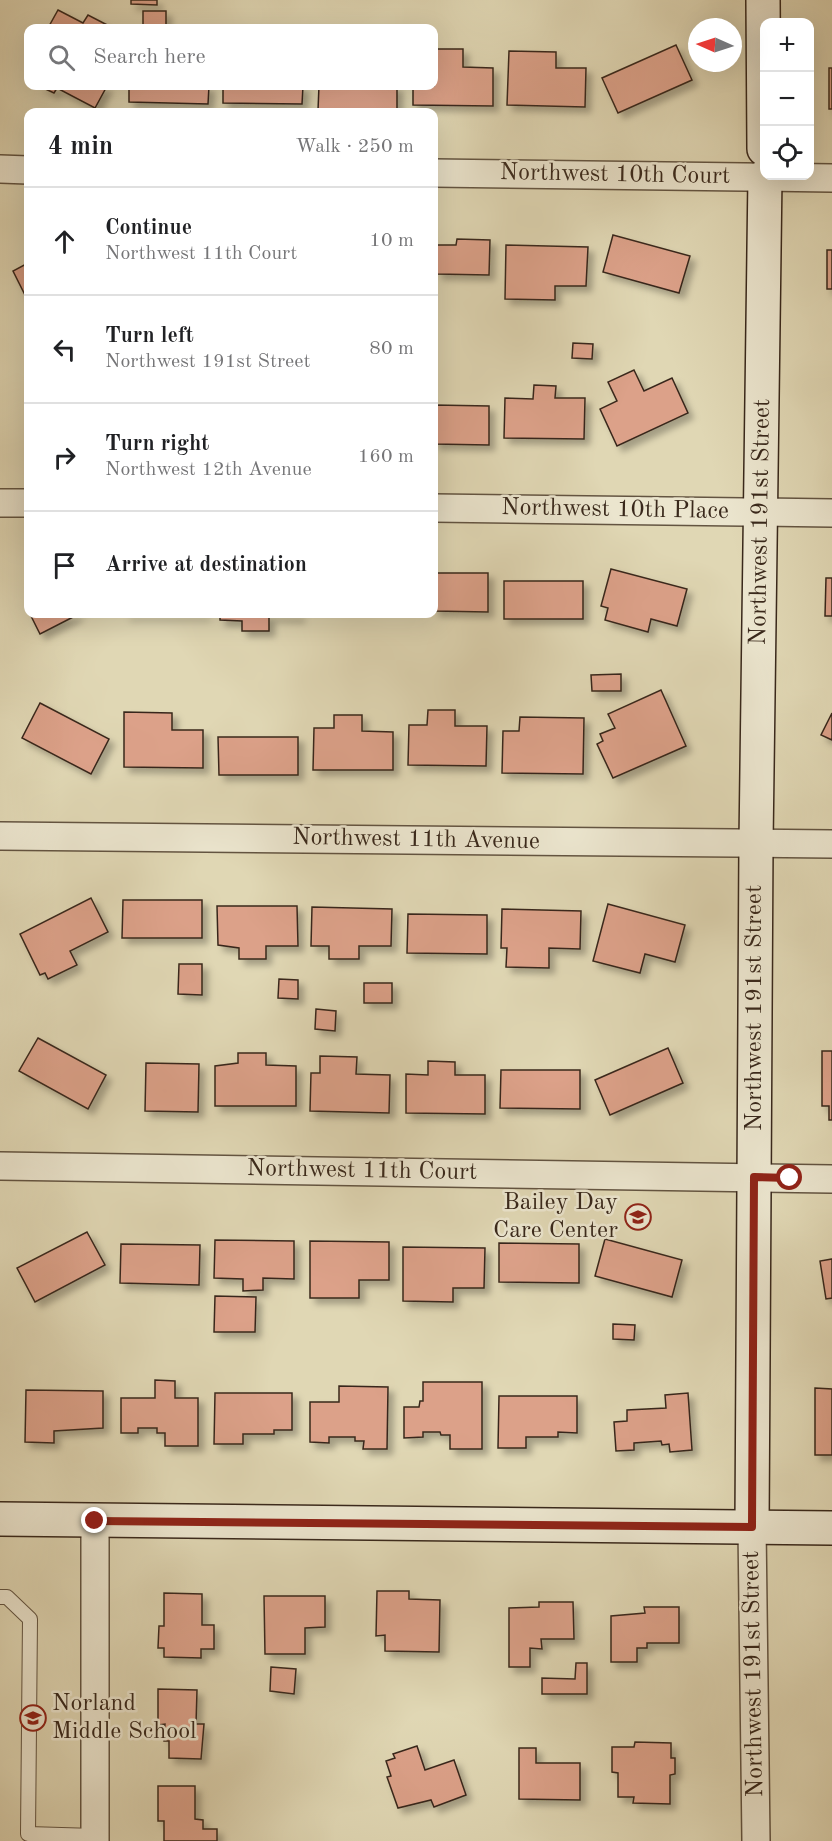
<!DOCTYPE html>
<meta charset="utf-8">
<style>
:root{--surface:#fff;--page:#f6f6f6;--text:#202124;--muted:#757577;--line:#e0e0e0}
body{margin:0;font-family:"Old Standard TT",serif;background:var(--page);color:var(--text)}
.controls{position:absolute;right:18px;top:18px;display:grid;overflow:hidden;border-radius:12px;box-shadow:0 6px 24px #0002}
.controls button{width:54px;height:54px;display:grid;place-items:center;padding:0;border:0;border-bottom:2px solid var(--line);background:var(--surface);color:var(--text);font:30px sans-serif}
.compass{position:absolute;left:688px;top:18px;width:54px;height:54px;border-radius:50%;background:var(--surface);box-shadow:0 6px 24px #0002;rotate:273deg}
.stop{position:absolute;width:18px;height:18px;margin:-14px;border:4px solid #8f2418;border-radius:50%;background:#fff}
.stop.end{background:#8f2418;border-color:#fff;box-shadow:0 2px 6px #0008}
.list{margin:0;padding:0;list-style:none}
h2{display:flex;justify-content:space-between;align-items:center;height:78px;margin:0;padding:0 24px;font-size:26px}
h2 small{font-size:20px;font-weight:400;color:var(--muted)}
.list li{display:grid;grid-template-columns:39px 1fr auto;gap:18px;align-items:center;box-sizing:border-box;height:108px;padding:0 24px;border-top:2px solid var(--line)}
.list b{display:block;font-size:22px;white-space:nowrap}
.list p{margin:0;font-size:20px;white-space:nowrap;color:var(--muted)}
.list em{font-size:20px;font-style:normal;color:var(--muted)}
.icon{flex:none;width:33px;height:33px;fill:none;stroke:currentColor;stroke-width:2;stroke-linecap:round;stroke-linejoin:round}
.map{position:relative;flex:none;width:832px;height:1841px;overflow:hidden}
.search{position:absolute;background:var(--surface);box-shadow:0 6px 24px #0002;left:24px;top:24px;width:414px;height:66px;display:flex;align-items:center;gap:15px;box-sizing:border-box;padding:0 21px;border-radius:12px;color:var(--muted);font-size:22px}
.panel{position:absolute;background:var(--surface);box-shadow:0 6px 24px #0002;left:24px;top:108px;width:414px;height:510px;border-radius:12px}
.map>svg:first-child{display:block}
.building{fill:#dca189;stroke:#39281b;stroke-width:1.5;filter:url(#shadow)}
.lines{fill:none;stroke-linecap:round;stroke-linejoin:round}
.lane-casing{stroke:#635441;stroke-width:16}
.street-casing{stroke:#635441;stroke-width:30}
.secondary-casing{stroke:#39281b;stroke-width:36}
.lane{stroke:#ebe5ce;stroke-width:14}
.street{stroke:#ebe5ce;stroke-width:27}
.secondary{stroke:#ebe5ce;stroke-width:33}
.route{stroke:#8f2418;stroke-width:8}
.labels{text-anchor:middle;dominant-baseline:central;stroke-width:5;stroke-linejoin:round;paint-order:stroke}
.street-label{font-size:24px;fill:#39281b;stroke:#ebe5ce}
.poi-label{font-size:24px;fill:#39281b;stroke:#ebe5ce;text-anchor:end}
</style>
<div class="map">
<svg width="832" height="1841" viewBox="0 0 832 1841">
<defs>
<filter id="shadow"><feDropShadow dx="5.5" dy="5.5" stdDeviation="3" flood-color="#0004"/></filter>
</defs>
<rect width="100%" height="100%" fill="#e0d7b4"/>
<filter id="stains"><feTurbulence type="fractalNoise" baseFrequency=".00333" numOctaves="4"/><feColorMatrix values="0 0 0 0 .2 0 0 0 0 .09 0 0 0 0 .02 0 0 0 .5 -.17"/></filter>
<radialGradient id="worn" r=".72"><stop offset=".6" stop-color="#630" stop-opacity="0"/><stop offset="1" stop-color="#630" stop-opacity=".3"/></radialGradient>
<!-- building -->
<g class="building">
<path d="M131,0H157V5L131,4Z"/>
<path d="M58,10L83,23L88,15L113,28H48Z"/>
<rect x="143" y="11" width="23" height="17"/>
<path d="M676,45L692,80L618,113L602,78Z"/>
<path d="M434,49H463V67L493,68V106L413,105V86H434Z"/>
<path d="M509,51L556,52V68H586L585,107L507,105Z"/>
<rect x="829" y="68" width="3" height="41"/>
<path d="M39,86H107L95,108L57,88L54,93Z"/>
<path d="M129,86H209L208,104L129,102Z"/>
<path d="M223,86H303L302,104L223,103Z"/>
<path d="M319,86H397V111L318,110Z"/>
<path d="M613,235L690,256L679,293L603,272Z"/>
<path d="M457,239L490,240L489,275L437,274V245H456Z"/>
<path d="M506,245L588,247L586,286H555V300L505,299Z"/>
<rect x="827" y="250" width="5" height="39"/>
<path d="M28,263V301L13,271Z"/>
<path d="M573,343L593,344L592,359L572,358Z"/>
<path d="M634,370L644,391L672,378L688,413L617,446L600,409L617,401L608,382Z"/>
<path d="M534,385L556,386L555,398H585L584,439L504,438L505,398L533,399Z"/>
<path d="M434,405L489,406V445L434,444Z"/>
<path d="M611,569L687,589L677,626L651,619L648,632L605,620L608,608L601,606Z"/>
<path d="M434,573H488V612L434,611Z"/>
<path d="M826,578H832V616H825Z"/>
<rect x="504" y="581" width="79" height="38"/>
<path d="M30,614H79L40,634Z"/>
<rect x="125" y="614" width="79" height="1"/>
<path d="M220,614H299V617L269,616V631H242V621L220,620Z"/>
<path d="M621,674V691H592L591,675Z"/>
<path d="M661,690L686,746L613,778L597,744L603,741L600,734L615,728L608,714Z"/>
<path d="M40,703L109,739L91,774L22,738Z"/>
<path d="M428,710H455V726H487L486,766L408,765L409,725H427Z"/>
<path d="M124,712L172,713V730H203V768L124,767Z"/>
<path d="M832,713V740L821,735Z"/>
<path d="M334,715H362V731L393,732V770H313L314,728H334Z"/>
<path d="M520,717L584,718L583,774L502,773L503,731H519Z"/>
<path d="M218,737H298V775H219Z"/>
<path d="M91,898L108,932L70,951L77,965L48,979L45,973L40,975L20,934Z"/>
<path d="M123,900H202V938H122Z"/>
<path d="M608,904L685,925L675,962L645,954L640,973L593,961Z"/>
<path d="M217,906H297L298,946H266V959H239V948L218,945Z"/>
<path d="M312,907L392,909L391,946H359V959H329V946H311Z"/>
<path d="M502,909L581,911L580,949L549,948V968L506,967L507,948H501Z"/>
<path d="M408,914L487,915V954L407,953Z"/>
<path d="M179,964H202V995L178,994Z"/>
<path d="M279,979L298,980V999L278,998Z"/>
<rect x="364" y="983" width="28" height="20"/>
<path d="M316,1009L336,1011L335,1031L315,1029Z"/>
<path d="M38,1038L106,1075L88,1109L19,1071Z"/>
<path d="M668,1048L683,1083L610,1115L595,1080Z"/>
<path d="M822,1051H832V1120H829V1106H822Z"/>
<path d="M238,1053H266V1065L296,1066V1106H215V1066L238,1063Z"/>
<path d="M320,1056L357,1057L356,1074L390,1075L389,1113L310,1111L311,1073H320Z"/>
<path d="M428,1061L455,1062V1075H485V1114L406,1113V1074L428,1075Z"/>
<path d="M146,1063L199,1064L198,1112L145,1111Z"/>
<path d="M501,1070H580V1109L500,1108Z"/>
<path d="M87,1232L105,1265L35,1302L17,1268Z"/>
<path d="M605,1239L682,1260L672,1297L595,1276Z"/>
<path d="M215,1240L294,1241V1279L263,1278V1290L243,1291V1279L214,1278Z"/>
<path d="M310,1241L389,1242V1280H359V1298H310Z"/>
<path d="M499,1243L579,1244V1283L499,1282Z"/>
<path d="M121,1244L200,1245L199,1285L120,1283Z"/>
<path d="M403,1247L485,1248L484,1288H453V1302L403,1301Z"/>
<path d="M832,1259V1298L826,1299L820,1261Z"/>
<path d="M215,1296L256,1297L255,1332H214Z"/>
<path d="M613,1324L635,1325L634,1340L613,1339Z"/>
<path d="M155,1380L175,1381V1398H198V1446H165V1433H157V1428H138V1433H121V1398H155Z"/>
<path d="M423,1382H482V1449H450V1435H441L440,1432H423V1437L404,1438V1407H419L420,1401H423Z"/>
<path d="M339,1386L388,1387L387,1449H363L364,1441H355V1437H329V1443L310,1442V1402H339Z"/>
<path d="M815,1388L832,1389V1455H815Z"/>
<path d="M26,1390L103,1391V1428L54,1431V1443L25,1442Z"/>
<path d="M215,1393H292V1430H274V1434H243V1444H214Z"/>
<path d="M688,1393L692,1450L670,1452L669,1444L662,1445L661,1441L634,1443V1450L616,1451L614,1422L627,1421V1410L666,1408L665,1395Z"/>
<path d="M499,1396H577V1433L558,1432V1437H526V1448H498Z"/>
<path d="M377,1591H409V1599L440,1600L439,1652L385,1651V1635L376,1636Z"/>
<path d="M164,1593L202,1594V1625H214V1649H201V1658L164,1657V1648H158L159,1626H164Z"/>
<path d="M264,1596H325V1627L305,1628V1654H265Z"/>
<path d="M539,1602H573L574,1639H541L542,1649L530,1648V1667H509V1608L539,1607Z"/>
<path d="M644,1607H679V1643H647V1648H637V1662H611V1616L645,1613Z"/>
<path d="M576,1663H587V1694H542V1678L575,1679Z"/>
<path d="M271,1667L296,1669L294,1694L270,1691Z"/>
<path d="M158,1689L197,1690L196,1724H204L201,1759L169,1758V1741H164L165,1724L158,1725Z"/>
<path d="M635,1742L671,1743V1758H675V1774L670,1775V1804L633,1803L634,1797H618V1773L612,1772V1747H634Z"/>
<path d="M417,1746L425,1770L454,1760L466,1795L434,1807L431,1800L398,1808L387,1777L391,1776L386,1761L395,1758L393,1754Z"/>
<path d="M519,1748H536V1763H580V1800L519,1799Z"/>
<path d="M158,1786H195V1819L203,1820V1829H217V1841H164V1821H158Z"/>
</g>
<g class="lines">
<!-- lane casing -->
<g class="lane-casing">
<path id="lane" d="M0,1597H7L30,1619L28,1834L95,1836"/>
</g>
<!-- street casing -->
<g class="street-casing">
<g id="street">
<path d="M0,169L28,170"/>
<path d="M434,173L832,178"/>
<path d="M0,503H28"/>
<path d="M434,508L832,513"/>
<path d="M0,836L832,844"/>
<path d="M0,1166L832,1179"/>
<path d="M95,1521V1841"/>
<path d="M752,1527L756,1841"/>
</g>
</g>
<!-- secondary casing -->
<g class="secondary-casing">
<g id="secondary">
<path d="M763,0L764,149"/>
<path d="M0,1519L832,1528"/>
<path d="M752,1527L756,843L765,176"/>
</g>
</g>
<!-- lane -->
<use href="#lane" class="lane"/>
<!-- street -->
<use href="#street" class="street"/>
<!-- secondary -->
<use href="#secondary" class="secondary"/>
</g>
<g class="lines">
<!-- route -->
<path class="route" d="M95,1521L752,1527L754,1177L790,1178"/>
</g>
<!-- icons -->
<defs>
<g id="school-ring" transform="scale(1.35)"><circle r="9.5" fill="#ebe5ce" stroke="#8f2418" stroke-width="1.5"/><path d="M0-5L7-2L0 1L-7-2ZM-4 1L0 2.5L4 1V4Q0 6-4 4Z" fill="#8f2418"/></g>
</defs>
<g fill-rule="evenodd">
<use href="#school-ring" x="638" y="1217"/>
<use href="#school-ring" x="33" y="1718"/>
</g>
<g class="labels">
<!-- street labels -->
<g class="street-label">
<text transform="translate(615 175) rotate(1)">Northwest 10th Court</text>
<text transform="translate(615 510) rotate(1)">Northwest 10th Place</text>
<text transform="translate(761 522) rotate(-89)">Northwest 191st Street</text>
<text transform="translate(416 840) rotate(1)">Northwest 11th Avenue</text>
<text transform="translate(755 1008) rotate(-90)">Northwest 191st Street</text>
<text transform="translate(362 1171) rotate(1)">Northwest 11th Court</text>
<text transform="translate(754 1674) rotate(-91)">Northwest 191st Street</text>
</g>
<!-- poi labels -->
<g class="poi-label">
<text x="618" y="1203">Bailey Day<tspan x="618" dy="28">Care Center</tspan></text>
<text x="52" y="1704" text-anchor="start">Norland<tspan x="52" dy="28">Middle School</tspan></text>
</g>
</g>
<rect width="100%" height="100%" filter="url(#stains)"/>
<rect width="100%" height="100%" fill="url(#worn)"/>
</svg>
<div class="controls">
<button>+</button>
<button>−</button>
<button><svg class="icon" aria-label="locate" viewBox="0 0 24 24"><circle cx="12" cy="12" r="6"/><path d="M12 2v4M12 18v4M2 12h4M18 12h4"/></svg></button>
</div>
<svg class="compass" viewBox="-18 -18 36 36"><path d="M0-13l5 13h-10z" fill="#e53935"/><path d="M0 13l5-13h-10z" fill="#757577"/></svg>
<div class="stop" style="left:790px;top:1178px"></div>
<div class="stop end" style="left:95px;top:1521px"></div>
<div class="search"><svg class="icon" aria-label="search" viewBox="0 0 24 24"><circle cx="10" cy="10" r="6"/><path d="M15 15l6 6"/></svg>Search here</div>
<section class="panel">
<h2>4 min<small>Walk · 250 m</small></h2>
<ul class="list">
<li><svg class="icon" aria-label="ahead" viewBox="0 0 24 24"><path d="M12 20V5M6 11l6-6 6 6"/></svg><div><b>Continue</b><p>Northwest 11th Court</p></div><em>10 m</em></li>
<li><svg class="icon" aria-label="left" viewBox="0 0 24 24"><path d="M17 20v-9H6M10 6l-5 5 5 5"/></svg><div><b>Turn left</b><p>Northwest 191st Street</p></div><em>80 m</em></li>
<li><svg class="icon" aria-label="right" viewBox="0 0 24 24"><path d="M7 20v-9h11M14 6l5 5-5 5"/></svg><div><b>Turn right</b><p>Northwest 12th Avenue</p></div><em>160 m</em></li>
<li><svg class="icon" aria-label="arrive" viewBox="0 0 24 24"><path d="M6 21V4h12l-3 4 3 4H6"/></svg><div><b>Arrive at destination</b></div></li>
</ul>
</section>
</div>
